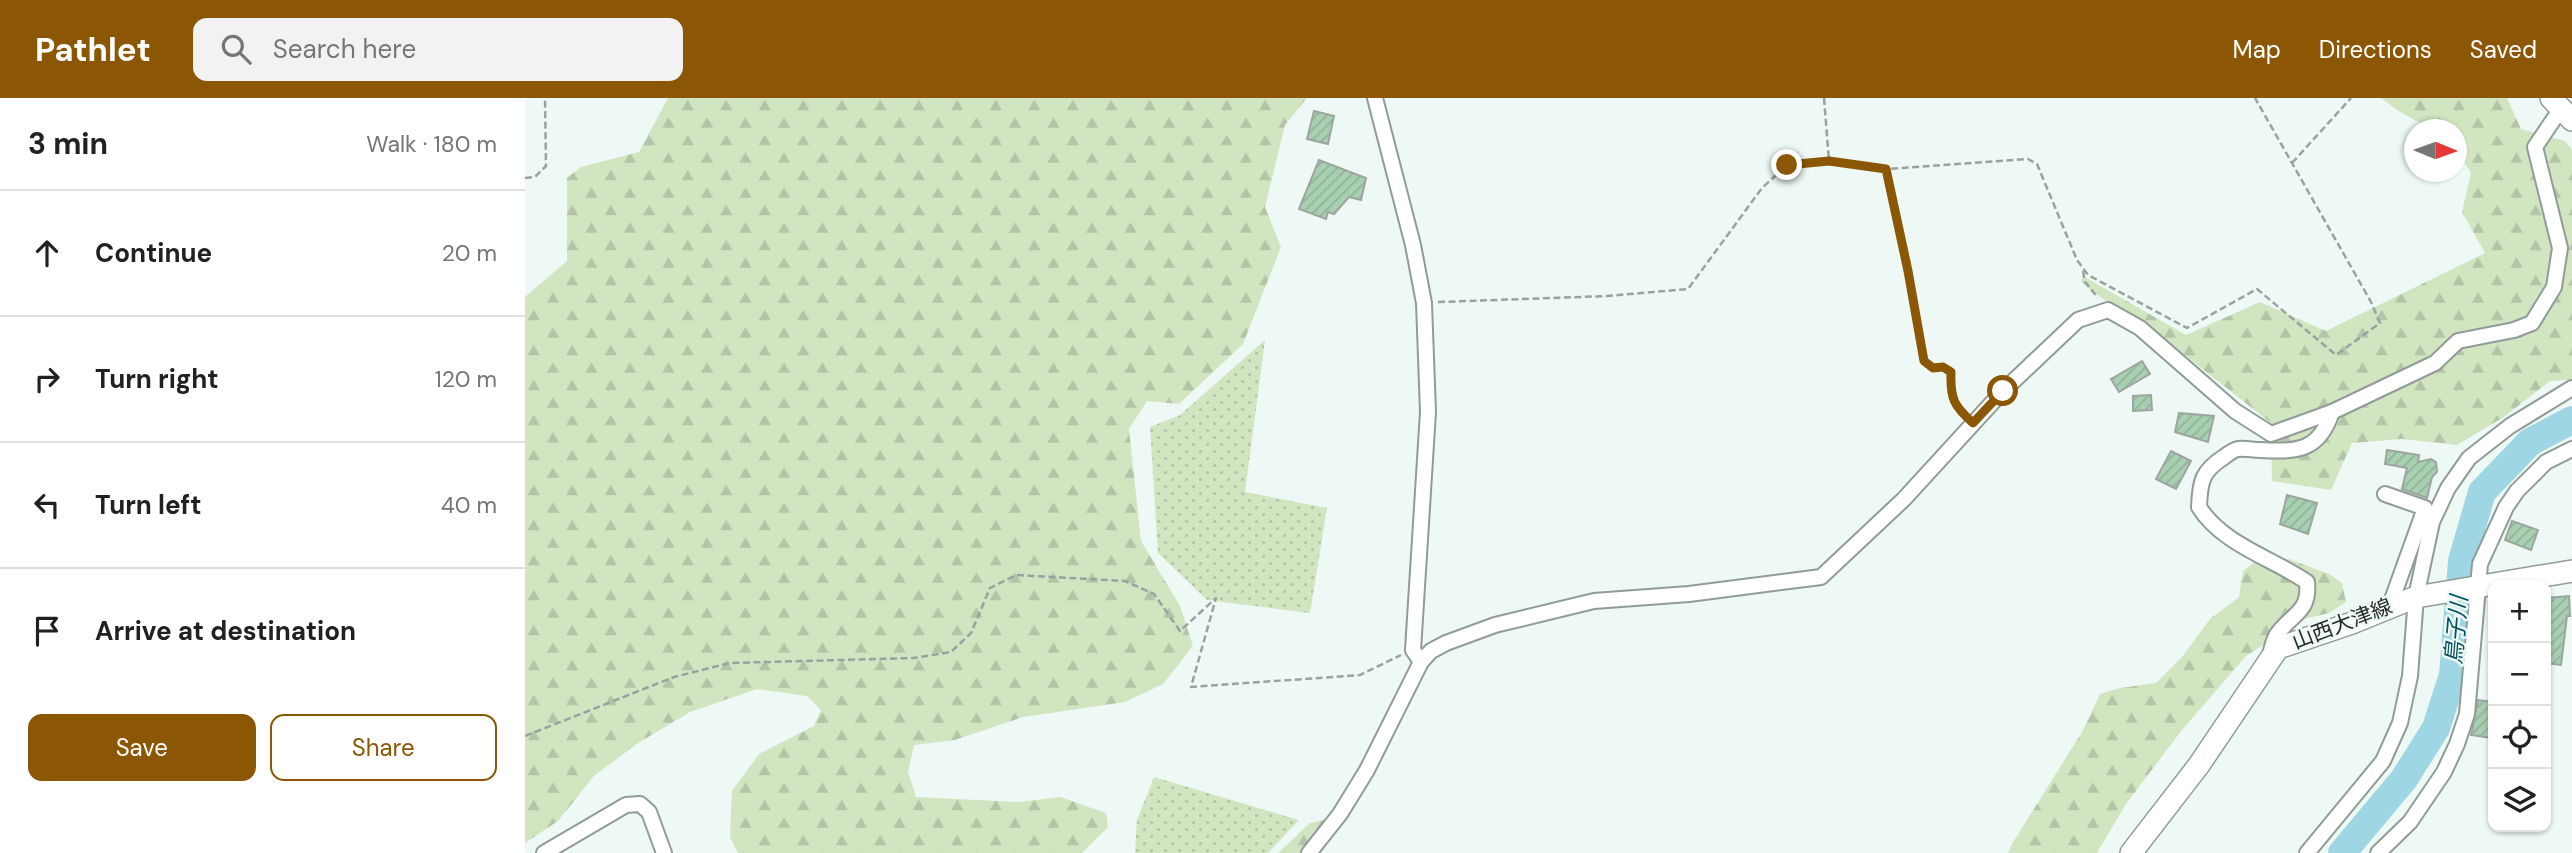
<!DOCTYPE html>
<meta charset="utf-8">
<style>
:root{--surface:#fff;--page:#f2f2f2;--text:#202124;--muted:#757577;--line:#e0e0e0;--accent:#8b5705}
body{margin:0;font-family:"DM Sans","Noto Sans JP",sans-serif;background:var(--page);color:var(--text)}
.controls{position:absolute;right:21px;bottom:21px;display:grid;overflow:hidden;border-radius:14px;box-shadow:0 2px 5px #0004}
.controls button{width:63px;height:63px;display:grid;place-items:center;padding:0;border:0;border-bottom:2px solid var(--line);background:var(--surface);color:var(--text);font:35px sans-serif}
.compass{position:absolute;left:1879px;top:21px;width:63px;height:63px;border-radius:50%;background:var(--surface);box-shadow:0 2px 5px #0004;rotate:91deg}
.stop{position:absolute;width:21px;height:21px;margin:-16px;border:5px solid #8b5705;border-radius:50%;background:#fff}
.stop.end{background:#8b5705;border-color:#fff;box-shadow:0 2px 7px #0008}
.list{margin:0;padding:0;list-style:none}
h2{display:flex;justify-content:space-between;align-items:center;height:91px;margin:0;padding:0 28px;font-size:30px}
h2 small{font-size:23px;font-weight:400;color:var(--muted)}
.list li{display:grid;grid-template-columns:46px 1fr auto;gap:21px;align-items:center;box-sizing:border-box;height:126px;padding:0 28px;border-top:2px solid var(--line)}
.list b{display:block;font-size:26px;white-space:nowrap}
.list em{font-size:23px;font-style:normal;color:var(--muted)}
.actions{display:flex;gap:14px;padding:21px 28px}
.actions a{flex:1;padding:16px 0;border:2px solid var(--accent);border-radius:14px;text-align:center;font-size:24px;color:var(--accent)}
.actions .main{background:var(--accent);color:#fff}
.icon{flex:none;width:38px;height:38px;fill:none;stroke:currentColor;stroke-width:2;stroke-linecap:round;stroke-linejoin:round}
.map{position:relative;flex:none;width:2047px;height:755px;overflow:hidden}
header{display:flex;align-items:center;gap:42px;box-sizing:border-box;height:98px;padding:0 35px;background:var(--accent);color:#fff}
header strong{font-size:33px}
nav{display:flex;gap:38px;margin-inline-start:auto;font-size:24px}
.search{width:490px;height:63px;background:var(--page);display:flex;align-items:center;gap:18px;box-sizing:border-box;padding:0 24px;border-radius:14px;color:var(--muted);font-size:26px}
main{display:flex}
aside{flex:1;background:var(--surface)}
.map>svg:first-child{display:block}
.grass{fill:url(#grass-dots)}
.forest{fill:url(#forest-firs)}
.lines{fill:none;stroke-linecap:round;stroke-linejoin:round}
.river{stroke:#9fd6e3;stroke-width:28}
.building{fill:url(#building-hatch);stroke:#9da59f;stroke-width:2}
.street-casing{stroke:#919b97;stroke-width:18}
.secondary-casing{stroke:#919b97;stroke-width:24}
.path{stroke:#9aa2a0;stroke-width:2.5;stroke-dasharray:7 3.5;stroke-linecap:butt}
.street{stroke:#fff;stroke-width:14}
.secondary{stroke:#fff;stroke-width:21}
.route{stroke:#8b5705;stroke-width:9}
.labels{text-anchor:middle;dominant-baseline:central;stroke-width:5;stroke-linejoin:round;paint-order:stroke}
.street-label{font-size:21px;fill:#272b2a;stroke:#eef8f5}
.water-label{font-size:23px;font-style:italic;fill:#005361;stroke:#eef8f5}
</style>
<header>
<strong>Pathlet</strong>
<div class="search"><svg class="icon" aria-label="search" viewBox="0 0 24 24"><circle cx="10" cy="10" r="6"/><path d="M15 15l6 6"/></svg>Search here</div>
<nav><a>Map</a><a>Directions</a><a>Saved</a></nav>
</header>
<main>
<aside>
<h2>3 min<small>Walk · 180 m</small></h2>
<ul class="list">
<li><svg class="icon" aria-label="ahead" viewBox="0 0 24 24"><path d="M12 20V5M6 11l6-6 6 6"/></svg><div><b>Continue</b></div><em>20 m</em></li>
<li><svg class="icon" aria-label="right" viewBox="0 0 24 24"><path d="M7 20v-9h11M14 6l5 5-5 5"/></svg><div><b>Turn right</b></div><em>120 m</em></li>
<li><svg class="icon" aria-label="left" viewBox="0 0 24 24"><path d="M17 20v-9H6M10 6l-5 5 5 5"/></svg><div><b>Turn left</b></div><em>40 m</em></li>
<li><svg class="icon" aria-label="arrive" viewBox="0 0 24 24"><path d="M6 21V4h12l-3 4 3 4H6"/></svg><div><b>Arrive at destination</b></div></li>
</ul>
<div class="actions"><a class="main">Save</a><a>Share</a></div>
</aside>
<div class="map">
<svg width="2047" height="755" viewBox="0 0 2047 755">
<defs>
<pattern id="grass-dots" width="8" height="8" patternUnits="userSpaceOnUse" patternTransform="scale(1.75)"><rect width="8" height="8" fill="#d1e5c1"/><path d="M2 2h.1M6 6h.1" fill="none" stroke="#b3c5a6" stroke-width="1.8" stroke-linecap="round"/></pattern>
<pattern id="forest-firs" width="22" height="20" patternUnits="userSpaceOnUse" patternTransform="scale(1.75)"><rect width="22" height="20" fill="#d1e5c1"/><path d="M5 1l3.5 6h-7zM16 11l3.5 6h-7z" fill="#b3c5a6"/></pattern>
<pattern id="building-hatch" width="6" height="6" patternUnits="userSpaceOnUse" patternTransform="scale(1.75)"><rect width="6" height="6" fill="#a8cfb1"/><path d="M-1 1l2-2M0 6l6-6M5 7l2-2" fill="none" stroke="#91b298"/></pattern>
</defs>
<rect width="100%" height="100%" fill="#eef8f5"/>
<!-- grass -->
<g class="grass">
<path d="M740,242L720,394L802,410L785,515L682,502L633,455L625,329L655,317Z"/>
<path d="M629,679L774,722L743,755H610L612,722Z"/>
</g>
<!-- forest -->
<g class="forest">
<path d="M143,0H782L760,27L740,109L756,149L718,246L654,306L622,303L604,331L616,443L655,508L668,548L638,586L600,604L498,619L430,642L389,647L383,674L391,699L494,704L535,699L581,715L583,729L557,755H213L205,739L207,693L234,656L289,628L296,612L282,598L232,591L165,614L113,645L69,678L33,723L0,745V199L42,163V80L56,69L114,54Z"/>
<path d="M1856,0H1982L1996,31L2040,43L2047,52V282L2025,283L1979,319L1932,347L1877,341L1827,345L1806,392L1747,383L1746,325L1633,236L1599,217L1556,184L1558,178L1661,237L1735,204L1801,233L1960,155L1937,114L1946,75L1932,52V32C1900,31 1881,19 1856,0Z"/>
<path d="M1764,461L1804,476L1817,485L1821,504L1804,515L1779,521L1721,558L1657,632L1601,706L1572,755H1483L1487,746L1557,634L1575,596L1595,590L1631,585L1657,559L1685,521L1714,499L1718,473L1731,463Z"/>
<path d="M799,722L806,740L796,755H753L785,725Z"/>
</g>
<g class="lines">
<!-- river -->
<path class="river" d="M1817,755L1879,681L1911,630L1928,577L1937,463L1957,394L2005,344L2047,322"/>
</g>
<!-- building -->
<g class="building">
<path d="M789,13L809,18L803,46L782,41Z"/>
<path d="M794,62L841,80L836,102L824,99L809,116L803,114L801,121L774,111Z"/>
<path d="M1617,263L1625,276L1594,294L1586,281Z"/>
<path d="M1626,297L1627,312L1608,313V298Z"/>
<path d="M1654,315L1689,318L1683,344L1650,334Z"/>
<path d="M1862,352L1894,357L1893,364L1906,361L1911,364L1912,374L1907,379L1902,400L1877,391L1882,370L1860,366Z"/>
<path d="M1646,353L1666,363L1651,391L1631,381Z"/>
<path d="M1762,397L1792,405L1783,436L1755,426Z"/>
<path d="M1987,423L2013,432L2006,452L1980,442Z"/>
<path d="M2044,498L2045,518H2042L2036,567L2021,565V500Z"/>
<path d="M1953,602L1968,604L1967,640L1946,637Z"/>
</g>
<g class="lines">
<!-- street casing -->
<g class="street-casing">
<g id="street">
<path d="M850,0L888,147L899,205L903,314L888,552L896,564"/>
<path d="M1860,396L1900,410L1864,510"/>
<path d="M1745,557C1747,550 1748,541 1753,535C1768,515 1785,514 1782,484C1747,460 1697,446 1674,409C1675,383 1677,373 1699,359C1703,356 1708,352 1713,351C1720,350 1728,352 1735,352C1773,354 1794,353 1807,314"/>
<path d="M19,755L101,707L115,706L124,714L139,755"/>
<path d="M784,755L815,716L842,672L896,564L906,553L921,545L970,527L1069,503L1164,496L1296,479L1379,401L1478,293L1553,222L1583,212L1615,230L1710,313L1746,336L1807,314L1910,265L1933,243L1989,232L2007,225L2029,189L2035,150L2010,49L2035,12"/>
<path d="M1782,755L1858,663L1875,625L1885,578L1891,499L1907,424L1923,390L1944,360L1985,328L2047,290"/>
<path d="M1853,755L1885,724L1919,674L1932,646L1942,616L1955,466L1981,409L1992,393L2021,364L2047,351"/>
</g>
</g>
<!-- secondary casing -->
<g class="secondary-casing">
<g id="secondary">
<path d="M2026,0L2047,22"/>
<path d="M1606,755L1674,667L1753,550L1827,525L1891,499L2047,473"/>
</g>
</g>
<!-- path -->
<g class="path">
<path d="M1299,0L1304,63"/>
<path d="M1767,65L1826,0"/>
<path d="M1361,71L1383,173L1399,263L1408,269H1418L1426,274C1425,289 1425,304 1436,315"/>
<path d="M0,80L10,79L21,68L20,0"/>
<path d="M1558,173L1560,184L1573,200"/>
<path d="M913,204L1082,198L1163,191L1237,90L1262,67L1304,63L1361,71L1503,61L1512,66L1552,162L1563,177L1662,230L1732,191L1811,257L1855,225L1846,204L1730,0"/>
<path d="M0,638L149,579L205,565L389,560L426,554L446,535L465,490L491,477L600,483L629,496L655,533L691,500L666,589L835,577L876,557"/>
</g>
<!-- street -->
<use href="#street" class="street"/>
<!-- secondary -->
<use href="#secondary" class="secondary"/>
</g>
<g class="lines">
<!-- route -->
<path class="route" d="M1262,67L1304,63L1361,71L1383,173L1399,263L1408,270L1418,269L1426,274C1425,301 1429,308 1448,325L1478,293"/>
</g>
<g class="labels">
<!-- street labels -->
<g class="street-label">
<text transform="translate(1817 526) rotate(-21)">山西大津線</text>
</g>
<!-- water labels -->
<g class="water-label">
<text transform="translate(1931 532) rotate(-85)">鳥子川</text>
</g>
</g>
</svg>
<div class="controls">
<button>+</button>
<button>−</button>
<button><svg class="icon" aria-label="locate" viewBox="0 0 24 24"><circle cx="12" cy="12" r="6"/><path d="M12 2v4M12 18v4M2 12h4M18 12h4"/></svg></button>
<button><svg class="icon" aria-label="layers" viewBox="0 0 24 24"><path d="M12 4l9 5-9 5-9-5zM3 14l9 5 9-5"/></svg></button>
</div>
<svg class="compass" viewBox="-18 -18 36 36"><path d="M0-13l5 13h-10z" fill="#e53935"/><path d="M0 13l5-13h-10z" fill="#757577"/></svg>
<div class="stop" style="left:1478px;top:293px"></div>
<div class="stop end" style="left:1262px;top:67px"></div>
</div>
</main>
